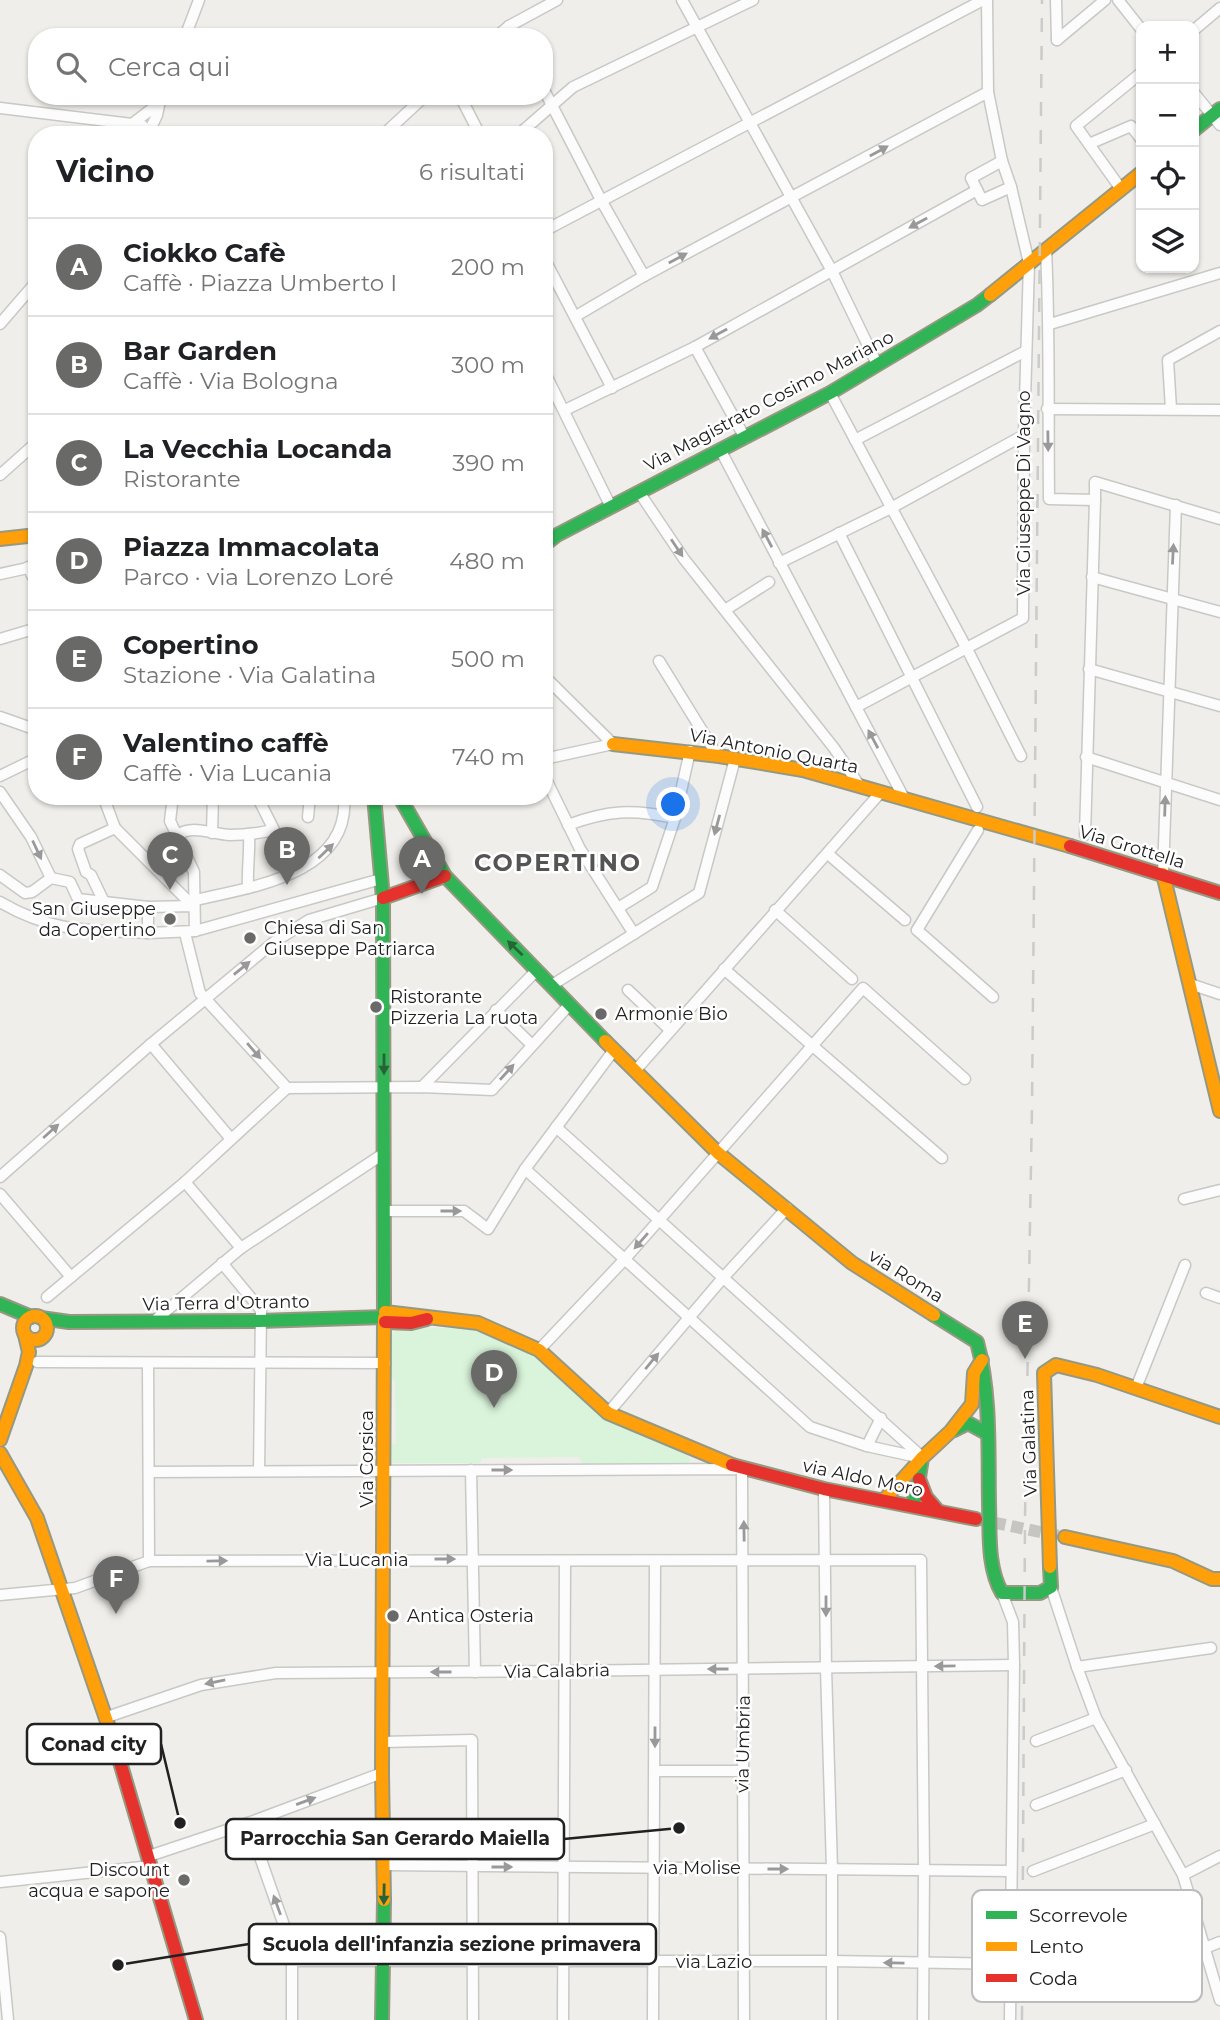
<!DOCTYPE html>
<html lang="it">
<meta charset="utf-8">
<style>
:root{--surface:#fff;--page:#f6f6f6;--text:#202124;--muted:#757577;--line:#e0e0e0;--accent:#696967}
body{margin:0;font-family:Montserrat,sans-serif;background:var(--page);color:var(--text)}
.controls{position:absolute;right:21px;top:21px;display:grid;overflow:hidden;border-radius:14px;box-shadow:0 2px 5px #0004}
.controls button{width:63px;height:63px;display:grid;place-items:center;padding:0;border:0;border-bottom:2px solid var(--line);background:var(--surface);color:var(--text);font:35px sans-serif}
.you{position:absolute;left:674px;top:805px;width:24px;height:24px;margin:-18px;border:5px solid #fff;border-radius:50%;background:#1a73e8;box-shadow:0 0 0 10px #1a73e833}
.badge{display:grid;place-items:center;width:46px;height:46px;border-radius:50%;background:var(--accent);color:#fff;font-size:23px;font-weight:700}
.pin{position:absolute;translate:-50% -58px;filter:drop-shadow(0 2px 4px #0008)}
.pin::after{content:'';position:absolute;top:37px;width:24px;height:21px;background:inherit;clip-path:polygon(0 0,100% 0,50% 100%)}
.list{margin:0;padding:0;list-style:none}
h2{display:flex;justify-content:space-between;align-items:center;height:91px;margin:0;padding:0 28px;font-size:30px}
h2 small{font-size:23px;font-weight:400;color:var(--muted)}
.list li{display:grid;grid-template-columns:46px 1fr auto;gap:21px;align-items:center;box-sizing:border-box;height:98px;padding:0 28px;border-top:2px solid var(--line)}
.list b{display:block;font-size:26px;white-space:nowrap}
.list p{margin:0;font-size:23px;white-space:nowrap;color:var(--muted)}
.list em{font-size:23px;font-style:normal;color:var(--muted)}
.icon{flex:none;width:38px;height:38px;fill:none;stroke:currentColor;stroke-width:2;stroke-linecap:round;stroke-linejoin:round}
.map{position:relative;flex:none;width:1220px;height:2020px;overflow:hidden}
.search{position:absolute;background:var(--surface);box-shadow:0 2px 5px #0004;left:28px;top:28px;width:525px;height:77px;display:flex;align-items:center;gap:18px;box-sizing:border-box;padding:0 24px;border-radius:28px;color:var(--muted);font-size:26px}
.panel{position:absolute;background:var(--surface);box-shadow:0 2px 5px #0004;left:28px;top:126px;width:525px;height:679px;border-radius:28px}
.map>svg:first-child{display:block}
.park{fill:#daf4db}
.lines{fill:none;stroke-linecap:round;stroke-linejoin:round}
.secondary-tunnel{stroke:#c6c5c2;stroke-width:12;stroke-dasharray:12 6;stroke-linecap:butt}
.street-casing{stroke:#c8c8c6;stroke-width:13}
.fast-casing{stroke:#969982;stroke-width:16}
.slow-casing{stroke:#969982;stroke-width:16}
.jam-casing{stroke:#969982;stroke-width:16}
.street{stroke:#fdfcfc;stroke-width:10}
.fast{stroke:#30b455;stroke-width:12}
.slow{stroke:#ff9f0a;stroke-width:12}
.jam{stroke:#e5322d;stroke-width:12}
.rail{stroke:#cbcbcb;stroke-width:2.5;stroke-dasharray:14 14;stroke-linecap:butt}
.oneway{fill:#9a9999}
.oneway2{fill:#286338}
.poi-dot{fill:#696967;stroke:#fff;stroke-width:2.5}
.labels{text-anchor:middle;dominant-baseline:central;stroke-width:5;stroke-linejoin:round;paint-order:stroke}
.street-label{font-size:18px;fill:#212121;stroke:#fff}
.poi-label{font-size:18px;fill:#212121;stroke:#fff;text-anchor:start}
.district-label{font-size:24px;font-weight:bold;letter-spacing:2px;fill:#545454;stroke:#fff}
.key{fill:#fff;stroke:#bcbcbc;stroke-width:2}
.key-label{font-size:19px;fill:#212121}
.leader{fill:none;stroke:#212121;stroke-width:2.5}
.callout-dot{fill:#212121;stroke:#fff;stroke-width:2.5}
.callout{fill:#fff;stroke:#212121;stroke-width:2.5}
.callout-label{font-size:19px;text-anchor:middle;font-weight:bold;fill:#212121}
</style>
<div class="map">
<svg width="1220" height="2020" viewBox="0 0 1220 2020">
<rect width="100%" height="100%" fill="#efeeea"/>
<!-- park -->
<path class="park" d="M448,1328L486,1332L508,1341L533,1355L609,1422L687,1453L691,1460L687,1464L584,1467L579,1457L482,1458L480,1463H390L389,1442L396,1445L395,1381L389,1377V1338L397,1329Z"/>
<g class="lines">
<!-- secondary-tunnel -->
<path class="secondary-tunnel" d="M976,1519L1065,1537"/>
<!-- street casing -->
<g class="street-casing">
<g id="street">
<path d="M682,0L832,271L877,364"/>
<path d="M1056,0L1057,40"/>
<path d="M1118,0L1141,29"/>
<path d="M509,26L515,37"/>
<path d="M1194,30L1220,8"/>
<path d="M185,37L199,0"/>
<path d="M496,37L509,26L557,0"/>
<path d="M1057,40L1105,0"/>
<path d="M544,90L601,200L644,276"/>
<path d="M1194,93L1220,125"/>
<path d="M460,96L480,135"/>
<path d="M0,108L132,124L143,126L151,135"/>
<path d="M132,124L157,105"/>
<path d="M149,132L157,115L161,96"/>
<path d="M383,135L425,96"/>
<path d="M518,135L573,87L753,0"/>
<path d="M1089,144L1131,126L1141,139"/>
<path d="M1002,161L971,178L982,200L1011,187"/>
<path d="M1121,189L1076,126L1141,73"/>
<path d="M544,231L983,0"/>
<path d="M1046,249C1050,333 1048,416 1049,499L1095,500V482L1220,519"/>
<path d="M544,258L612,388"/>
<path d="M576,316L644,276L988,92"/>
<path d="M0,324L37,281"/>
<path d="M1050,324L1220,273"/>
<path d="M695,347L745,438"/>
<path d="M544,371L611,507"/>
<path d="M830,393L967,649L1021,756"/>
<path d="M1047,409L1220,410"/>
<path d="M1171,409L1168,360L1220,331"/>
<path d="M565,410L695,347L977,190"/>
<path d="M855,440L1026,351"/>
<path d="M721,451L905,800"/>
<path d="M0,475L37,442"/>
<path d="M639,492L684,559L834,748L859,785"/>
<path d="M839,533L977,807"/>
<path d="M779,563L891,508L1024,435"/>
<path d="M28,567L37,585"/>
<path d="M0,574L37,566"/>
<path d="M1092,577L1220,612"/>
<path d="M725,610L769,582"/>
<path d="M0,639L37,628"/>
<path d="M659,661L717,755"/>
<path d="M1089,669L1220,706"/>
<path d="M544,676L613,744"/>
<path d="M856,707L1023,618L1024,435L1029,263L1011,187L1002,161L988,92L987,0"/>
<path d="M0,717L37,730"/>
<path d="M1086,757L1220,800"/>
<path d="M544,759L613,744"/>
<path d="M544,775L580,849L634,934"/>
<path d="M0,776L37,758"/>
<path d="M0,792L31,837L51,878L70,882L78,899L148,907"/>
<path d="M103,796L115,828L193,906"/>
<path d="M173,796L170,821L194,872L195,931L148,933V907L193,906"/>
<path d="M308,817L310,796"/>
<path d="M568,825C608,810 633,809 675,818"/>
<path d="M978,830L917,930L993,997"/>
<path d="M212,833L213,796"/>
<path d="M177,835C193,824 211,834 230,835C245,835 260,833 274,830L257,796"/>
<path d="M1085,835L1095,500"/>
<path d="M828,854L905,920"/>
<path d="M1163,874L1176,505"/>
<path d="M0,875L25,893L32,892L51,878"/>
<path d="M248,888C247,869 250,853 249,834"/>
<path d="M195,900C252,887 351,874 344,796"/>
<path d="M0,902C53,933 89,930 148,933"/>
<path d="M104,902L91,875L86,872L78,849L80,844L115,828"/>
<path d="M618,908L652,887L675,818L690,751"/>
<path d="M775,910L852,979"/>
<path d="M195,931L381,879"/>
<path d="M185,933L200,993L287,1088L422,1087L492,1090L570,1004"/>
<path d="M724,969L942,1158"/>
<path d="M1190,984L1220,994"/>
<path d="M552,985L699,893L735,759"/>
<path d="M628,990L670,1030"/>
<path d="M496,1010L532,1045"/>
<path d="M151,1044L231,1139"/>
<path d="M635,1071L881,792"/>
<path d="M422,1087L537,970"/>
<path d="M556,1127L922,1457"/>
<path d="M525,1169L810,1427L867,1446L922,1458"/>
<path d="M0,1177L151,1044L274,942L309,920L383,898"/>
<path d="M185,1182L241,1248"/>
<path d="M0,1194L71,1277"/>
<path d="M1184,1199L1220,1190"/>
<path d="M383,1211H464L488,1229L525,1169L614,1050"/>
<path d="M222,1263L261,1310L259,1471"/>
<path d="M1206,1293L1220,1298"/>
<path d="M47,1297L185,1182L287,1088"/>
<path d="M153,1322L241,1248L383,1154"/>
<path d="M539,1350L624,1260L863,988L965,1079"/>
<path d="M37,1362L385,1363"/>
<path d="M148,1363L149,1561"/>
<path d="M1136,1388L1185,1265"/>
<path d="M608,1413L722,1279L787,1208"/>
<path d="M867,1446L881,1418"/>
<path d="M471,1470L475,1672"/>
<path d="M149,1472L742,1469L744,2020"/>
<path d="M824,1489L826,1668L832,1869V2020"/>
<path d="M1051,1587L1077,1667L1096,1718L1183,1875L1220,2000"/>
<path d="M1002,1593L1013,1622L1014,1665L1010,2020"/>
<path d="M0,1595L75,1588L149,1561L921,1560L924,1869L923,2020"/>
<path d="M1077,1667L1211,1648"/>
<path d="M107,1717L201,1685L276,1673L564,1671L1014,1665"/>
<path d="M1036,1741L1096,1718"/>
<path d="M382,1742L472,1740L473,2020"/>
<path d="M655,1771H742"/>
<path d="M1036,1805L1126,1770"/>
<path d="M248,1823L292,1948V2020"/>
<path d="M149,1856L248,1823L382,1773"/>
<path d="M385,1865L1010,1871"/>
<path d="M1033,1871L1155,1824"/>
<path d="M1183,1875L1220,1856"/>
<path d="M0,1882L151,1866"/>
<path d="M0,1937L8,2020"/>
<path d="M1205,1948L1220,1942"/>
<path d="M292,1961H831L1011,1964"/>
<path d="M1098,1971L1203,1945"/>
<path d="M563,2020L565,1561"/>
<path d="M653,2020L655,1561"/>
</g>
</g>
<!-- fast casing -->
<g class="fast-casing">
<g id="fast">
<path d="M1194,130L1220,109"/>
<path d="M544,545L557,535L830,393L977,305L990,295"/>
<path d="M374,796L383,898L384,1318"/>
<path d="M399,796L445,876L605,1041"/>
<path d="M0,1304L31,1317"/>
<path d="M934,1315L977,1342C991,1394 988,1450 989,1503C990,1533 987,1567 1002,1593H1040L1051,1587L1050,1567"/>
<path d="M41,1318L69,1322L259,1321L385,1317"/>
<path d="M954,1430L968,1423L988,1434"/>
<path d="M910,1505L916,1497L922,1458"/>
<path d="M382,2020L384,1900"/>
</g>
</g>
<!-- slow casing -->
<g class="slow-casing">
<g id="slow">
<path d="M990,295L1141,173"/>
<path d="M0,539L37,535"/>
<path d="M613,744L719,756L803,770L1070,846"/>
<path d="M1163,874L1220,1111"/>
<path d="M605,1041L718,1153L852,1263L934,1315"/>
<path d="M385,1312L478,1323L539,1350L608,1413L732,1465"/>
<circle cx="35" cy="1328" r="12"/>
<path d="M0,1440L26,1366L29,1352L25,1335"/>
<path d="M0,1453L37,1518L115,1745"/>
<path d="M884,1500L922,1458L951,1431L972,1404L974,1373L982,1360"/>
<path d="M1065,1537L1173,1561L1212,1579H1220"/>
<path d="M1050,1567L1044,1373L1056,1365L1097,1375L1220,1417"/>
<path d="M384,1900L382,1773L384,1318"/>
</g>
</g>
<!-- jam casing -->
<g class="jam-casing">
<g id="jam">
<path d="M1070,846L1220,893"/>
<path d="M383,898L445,876"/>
<path d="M385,1322L411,1323L427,1319"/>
<path d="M732,1465L824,1489L976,1519"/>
<path d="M919,1479L926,1497L938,1511"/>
<path d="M115,1745L196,2020"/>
</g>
</g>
<!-- street -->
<use href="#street" class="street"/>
<!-- fast -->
<use href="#fast" class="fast"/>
<!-- slow -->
<use href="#slow" class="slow"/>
<!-- jam -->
<use href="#jam" class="jam"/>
<!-- rail -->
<path class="rail" d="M1022,2020L1025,1518L1032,1107L1042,0"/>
</g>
<!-- one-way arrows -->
<defs><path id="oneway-solid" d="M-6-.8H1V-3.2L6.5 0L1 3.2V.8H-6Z" transform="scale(1.75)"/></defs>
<g class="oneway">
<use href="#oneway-solid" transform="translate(879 151) rotate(-29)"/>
<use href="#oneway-solid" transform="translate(918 223) rotate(151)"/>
<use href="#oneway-solid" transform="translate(678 258) rotate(-28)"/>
<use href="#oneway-solid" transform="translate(718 334) rotate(151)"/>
<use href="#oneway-solid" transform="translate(1048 441) rotate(89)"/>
<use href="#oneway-solid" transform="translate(767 538) rotate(-118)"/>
<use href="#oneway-solid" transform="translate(677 548) rotate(56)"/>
<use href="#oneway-solid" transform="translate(1173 554) rotate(-87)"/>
<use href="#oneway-solid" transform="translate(873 739) rotate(-118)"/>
<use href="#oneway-solid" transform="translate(1165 806) rotate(-88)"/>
<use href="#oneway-solid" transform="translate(717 825) rotate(105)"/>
<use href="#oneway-solid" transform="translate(37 850) rotate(65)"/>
<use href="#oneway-solid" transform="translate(326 851) rotate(-44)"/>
<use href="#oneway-solid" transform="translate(242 968) rotate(-39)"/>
<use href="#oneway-solid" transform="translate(254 1051) rotate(49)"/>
<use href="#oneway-solid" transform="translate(507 1072) rotate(-48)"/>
<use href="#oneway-solid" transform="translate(51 1131) rotate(-42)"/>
<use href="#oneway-solid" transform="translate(451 1211)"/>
<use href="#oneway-solid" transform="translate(641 1241) rotate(131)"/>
<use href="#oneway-solid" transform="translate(652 1361) rotate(-50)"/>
<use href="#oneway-solid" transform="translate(502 1470)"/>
<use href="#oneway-solid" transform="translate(744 1531) rotate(-91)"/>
<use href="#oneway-solid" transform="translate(445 1559)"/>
<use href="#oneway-solid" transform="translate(217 1561) rotate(-1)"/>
<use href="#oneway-solid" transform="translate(826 1606) rotate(90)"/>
<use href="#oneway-solid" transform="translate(945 1666) rotate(179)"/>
<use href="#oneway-solid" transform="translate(718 1669) rotate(180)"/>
<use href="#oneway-solid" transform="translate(441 1672) rotate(180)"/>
<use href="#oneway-solid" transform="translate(215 1682) rotate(168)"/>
<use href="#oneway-solid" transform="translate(655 1737) rotate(90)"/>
<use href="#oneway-solid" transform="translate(306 1801) rotate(-20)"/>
<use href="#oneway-solid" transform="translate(502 1867)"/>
<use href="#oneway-solid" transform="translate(778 1869)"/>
<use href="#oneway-solid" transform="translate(277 1905) rotate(-110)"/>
<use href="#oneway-solid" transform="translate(894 1963) rotate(-179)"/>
</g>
<g class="oneway2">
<use href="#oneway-solid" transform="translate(515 948) rotate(-136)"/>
<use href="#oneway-solid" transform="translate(384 1064) rotate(90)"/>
<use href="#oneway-solid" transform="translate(384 1894) rotate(91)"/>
</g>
<!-- markers -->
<g class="poi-dot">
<circle cx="170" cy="919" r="7"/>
<circle cx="250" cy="938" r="7"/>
<circle cx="376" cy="1007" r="7"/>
<circle cx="601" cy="1014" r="7"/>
<circle cx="393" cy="1616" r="7"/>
<circle cx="184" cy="1880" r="7"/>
</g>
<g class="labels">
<!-- street labels -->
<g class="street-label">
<text transform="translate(769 401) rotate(-28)">Via Magistrato Cosimo Mariano</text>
<text transform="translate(1024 493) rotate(-90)">Via Giuseppe Di Vagno</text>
<text transform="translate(774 751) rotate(11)">Via Antonio Quarta</text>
<text transform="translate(1132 847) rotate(17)">Via Grottella</text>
<text transform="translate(906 1276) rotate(32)">via Roma</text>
<text transform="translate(226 1303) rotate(-1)">Via Terra d'Otranto</text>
<text transform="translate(1029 1443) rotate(-92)">Via Galatina</text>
<text transform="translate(367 1459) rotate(-90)">Via Corsica</text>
<text transform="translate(863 1478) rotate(12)">via Aldo Moro</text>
<text x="357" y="1560">Via Lucania</text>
<text transform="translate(557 1671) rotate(-1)">Via Calabria</text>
<text transform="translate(743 1744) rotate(-89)">via Umbria</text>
<text x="697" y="1868">via Molise</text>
<text x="714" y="1962">via Lazio</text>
</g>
<!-- poi labels -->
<g class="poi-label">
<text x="156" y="909" text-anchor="end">San Giuseppe<tspan x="156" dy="21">da Copertino</tspan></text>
<text x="264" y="928">Chiesa di San<tspan x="264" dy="21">Giuseppe Patriarca</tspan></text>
<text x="390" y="997">Ristorante<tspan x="390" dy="21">Pizzeria La ruota</tspan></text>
<text x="615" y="1014">Armonie Bio</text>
<text x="407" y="1616">Antica Osteria</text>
<text x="170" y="1870" text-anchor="end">Discount<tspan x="170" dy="21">acqua e sapone</tspan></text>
</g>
<!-- district labels -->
<g class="district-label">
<text x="558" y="862">COPERTINO</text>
</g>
</g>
<!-- legend -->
<rect x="972" y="1890" width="230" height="112" rx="10" class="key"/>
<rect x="986" y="1911" width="31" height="8" fill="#30b455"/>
<rect x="986" y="1942" width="31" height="9" fill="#ff9f0a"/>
<rect x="986" y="1974" width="31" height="8" fill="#e5322d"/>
<g class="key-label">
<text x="1029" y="1922">Scorrevole</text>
<text x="1029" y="1953">Lento</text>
<text x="1029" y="1985">Coda</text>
</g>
<!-- callouts -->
<path class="leader" d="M180 1823L161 1744M679 1828L564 1839M118 1965L249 1944"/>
<g class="callout-dot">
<circle cx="180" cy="1823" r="7"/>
<circle cx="679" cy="1828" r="7"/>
<circle cx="118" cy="1965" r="7"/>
</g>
<g class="callout">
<rect x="27" y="1724" width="134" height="40" rx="7"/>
<rect x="226" y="1819" width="338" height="40" rx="7"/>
<rect x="249" y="1924" width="407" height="40" rx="7"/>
</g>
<g class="callout-label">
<text x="94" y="1751">Conad city</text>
<text x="395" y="1845">Parrocchia San Gerardo Maiella</text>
<text x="452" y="1951">Scuola dell'infanzia sezione primavera</text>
</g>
</svg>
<div class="controls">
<button>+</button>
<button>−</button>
<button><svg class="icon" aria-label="locate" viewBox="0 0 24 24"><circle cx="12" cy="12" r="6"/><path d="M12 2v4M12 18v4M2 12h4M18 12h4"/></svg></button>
<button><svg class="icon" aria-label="layers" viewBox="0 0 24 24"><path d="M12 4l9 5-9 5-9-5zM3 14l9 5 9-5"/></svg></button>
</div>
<div class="you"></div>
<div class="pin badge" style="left:422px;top:894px">A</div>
<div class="pin badge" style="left:287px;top:885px">B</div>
<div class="pin badge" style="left:170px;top:890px">C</div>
<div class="pin badge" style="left:494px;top:1408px">D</div>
<div class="pin badge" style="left:1025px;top:1359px">E</div>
<div class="pin badge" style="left:116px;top:1614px">F</div>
<div class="search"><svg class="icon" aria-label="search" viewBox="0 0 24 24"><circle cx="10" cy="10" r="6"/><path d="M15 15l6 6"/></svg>Cerca qui</div>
<section class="panel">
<h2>Vicino<small>6 risultati</small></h2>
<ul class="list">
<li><span class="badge">A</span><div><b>Ciokko Cafè</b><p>Caffè · Piazza Umberto I</p></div><em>200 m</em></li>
<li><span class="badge">B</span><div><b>Bar Garden</b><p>Caffè · Via Bologna</p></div><em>300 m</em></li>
<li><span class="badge">C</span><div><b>La Vecchia Locanda</b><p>Ristorante</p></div><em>390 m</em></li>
<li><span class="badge">D</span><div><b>Piazza Immacolata</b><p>Parco · via Lorenzo Loré</p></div><em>480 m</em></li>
<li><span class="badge">E</span><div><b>Copertino</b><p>Stazione · Via Galatina</p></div><em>500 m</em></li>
<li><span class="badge">F</span><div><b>Valentino caffè</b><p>Caffè · Via Lucania</p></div><em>740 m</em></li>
</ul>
</section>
</div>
